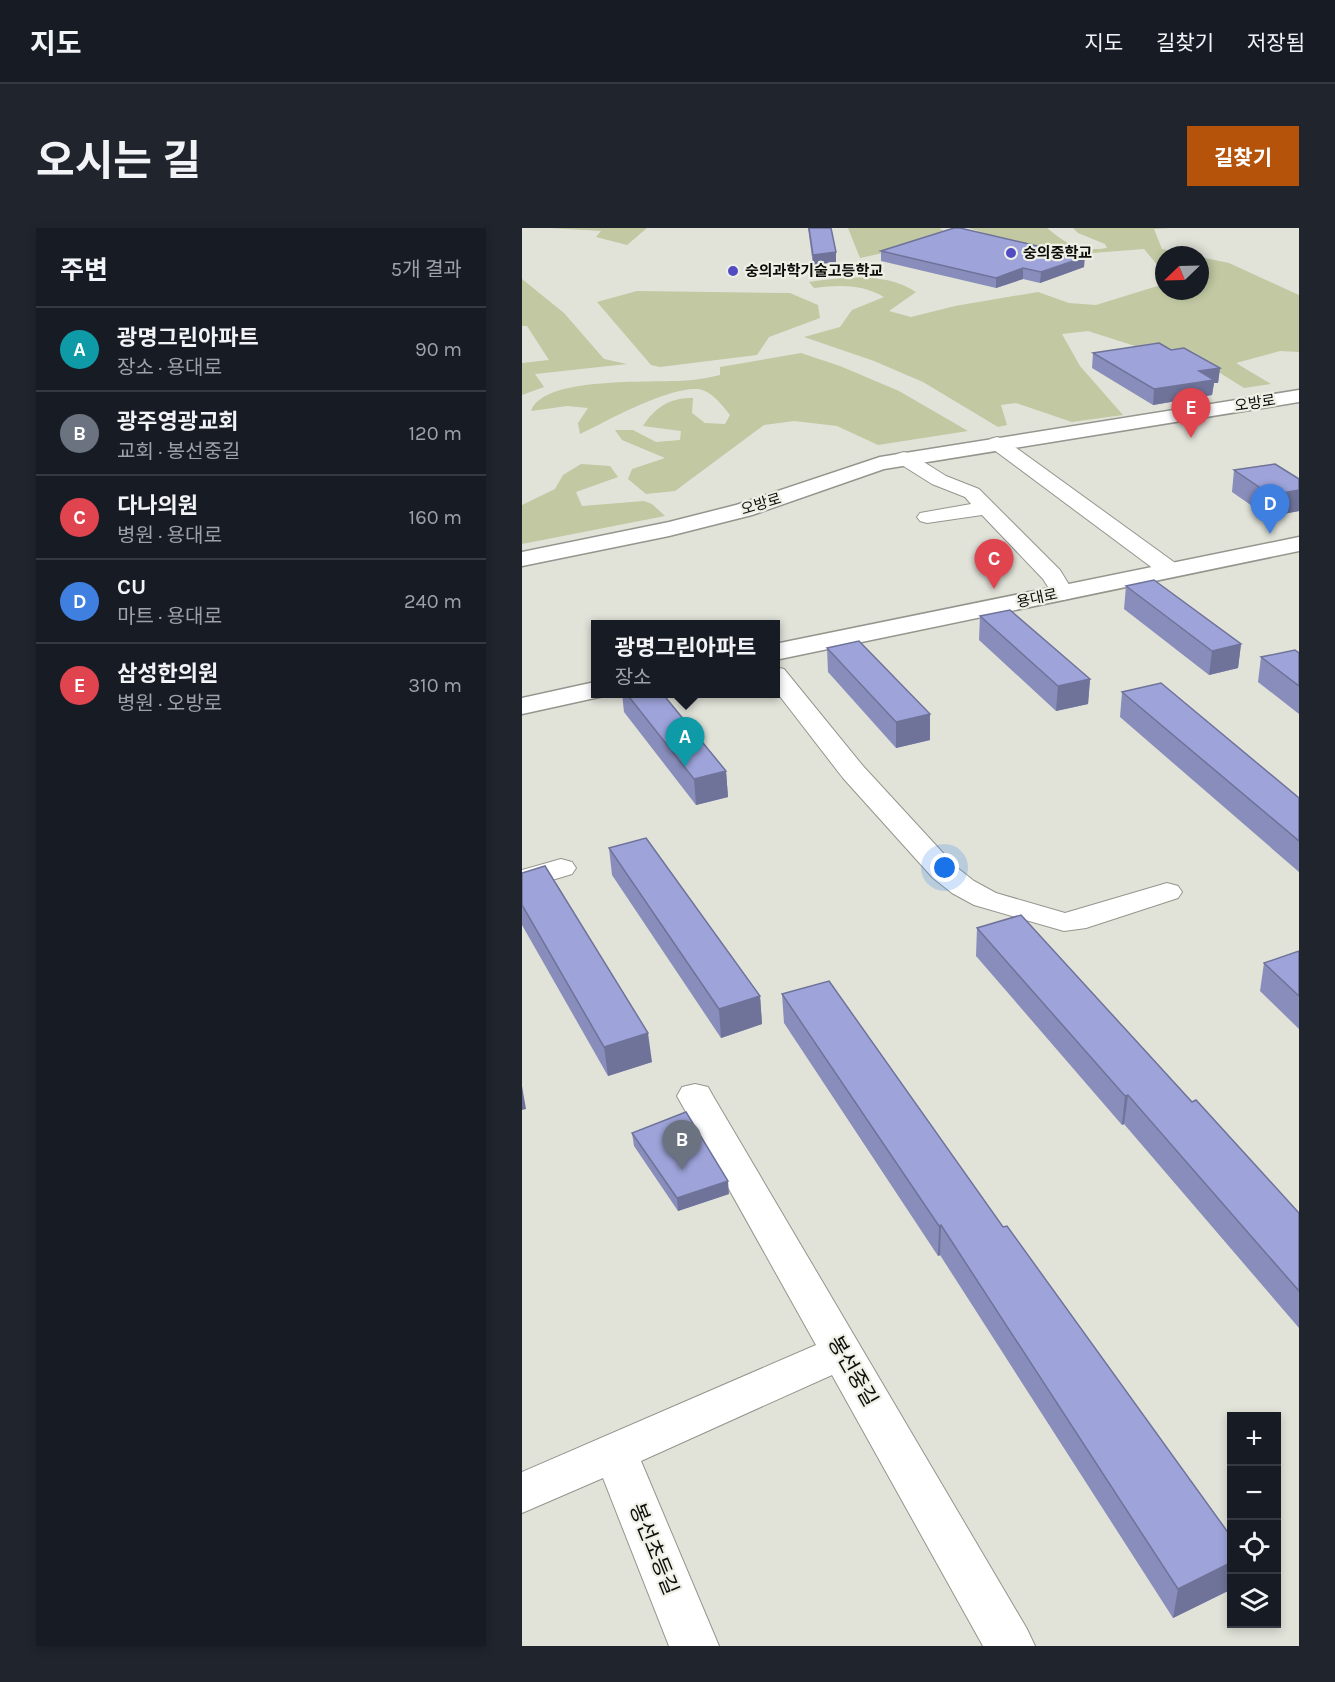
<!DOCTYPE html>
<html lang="ko">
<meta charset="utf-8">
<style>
:root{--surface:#171b24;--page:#20242c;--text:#f1f3f6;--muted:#9ea1a6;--line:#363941;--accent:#b45309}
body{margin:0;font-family:Karla,"Noto Sans KR",sans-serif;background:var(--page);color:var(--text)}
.controls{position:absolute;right:18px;bottom:18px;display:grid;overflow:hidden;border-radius:0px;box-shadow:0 3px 9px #0003}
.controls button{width:54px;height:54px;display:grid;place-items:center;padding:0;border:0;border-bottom:2px solid var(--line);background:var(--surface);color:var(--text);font:30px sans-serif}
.compass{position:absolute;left:633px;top:18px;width:54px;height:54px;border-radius:50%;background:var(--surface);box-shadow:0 3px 9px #0003;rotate:247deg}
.you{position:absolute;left:423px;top:640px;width:21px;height:21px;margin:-15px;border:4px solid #fff;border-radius:50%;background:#1a73e8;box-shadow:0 0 0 9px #1a73e833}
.badge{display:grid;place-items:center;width:39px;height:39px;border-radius:50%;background:var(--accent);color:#fff;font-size:20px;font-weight:700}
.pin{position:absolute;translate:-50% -50px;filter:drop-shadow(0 2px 3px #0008)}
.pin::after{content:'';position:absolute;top:32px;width:21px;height:18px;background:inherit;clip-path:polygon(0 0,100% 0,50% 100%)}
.popup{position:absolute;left:69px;top:392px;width:189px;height:78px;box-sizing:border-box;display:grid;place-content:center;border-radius:0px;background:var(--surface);filter:drop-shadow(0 2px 4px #0005);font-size:20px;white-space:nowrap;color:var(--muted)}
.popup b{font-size:22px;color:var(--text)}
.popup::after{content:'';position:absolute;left:50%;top:100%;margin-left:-12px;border:12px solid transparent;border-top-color:var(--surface)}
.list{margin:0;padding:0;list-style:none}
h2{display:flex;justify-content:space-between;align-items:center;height:78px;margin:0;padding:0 24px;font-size:26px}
h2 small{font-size:20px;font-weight:400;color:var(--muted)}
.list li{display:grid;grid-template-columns:39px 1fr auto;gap:18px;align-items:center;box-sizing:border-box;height:84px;padding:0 24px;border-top:2px solid var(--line)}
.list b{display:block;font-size:22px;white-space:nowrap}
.list p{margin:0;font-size:20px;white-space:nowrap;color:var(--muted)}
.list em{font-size:20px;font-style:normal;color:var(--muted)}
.icon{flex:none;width:33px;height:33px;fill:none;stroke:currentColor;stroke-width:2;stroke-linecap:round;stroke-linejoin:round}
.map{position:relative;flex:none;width:777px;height:1418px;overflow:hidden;border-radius:0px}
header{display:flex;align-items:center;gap:36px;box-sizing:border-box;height:84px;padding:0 30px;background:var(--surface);border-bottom:2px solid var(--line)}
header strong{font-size:28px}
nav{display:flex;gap:33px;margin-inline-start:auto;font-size:21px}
.intro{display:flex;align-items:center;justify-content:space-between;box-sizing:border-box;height:144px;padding:0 36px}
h1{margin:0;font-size:42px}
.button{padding:15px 27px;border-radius:0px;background:var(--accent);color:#fff;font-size:21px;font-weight:700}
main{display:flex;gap:36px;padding:0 36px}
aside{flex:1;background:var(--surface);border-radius:0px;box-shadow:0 3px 9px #0003}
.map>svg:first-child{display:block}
.green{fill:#c1c8a2}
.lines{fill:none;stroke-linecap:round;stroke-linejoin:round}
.minor-casing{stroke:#94968d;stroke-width:2}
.tertiary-casing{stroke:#94968d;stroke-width:3}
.secondary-casing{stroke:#94968d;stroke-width:3}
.minor{fill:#fff;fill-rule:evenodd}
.tertiary{fill:#fff;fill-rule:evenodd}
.secondary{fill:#fff;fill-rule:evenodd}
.wall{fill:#888dbb}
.shaded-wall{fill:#6f7399}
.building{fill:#9ea4da;stroke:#6f7399;stroke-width:1.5}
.poi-dot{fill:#524cc3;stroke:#eef0e6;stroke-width:2}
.labels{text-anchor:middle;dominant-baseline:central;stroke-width:4.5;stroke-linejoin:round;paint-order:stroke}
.far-poi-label{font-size:15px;font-weight:bold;fill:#0d0e0b;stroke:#eef0e6;text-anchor:start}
.far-street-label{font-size:15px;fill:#0d0e0b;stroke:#eef0e6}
.near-street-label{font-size:21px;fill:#0d0e0b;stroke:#eef0e6}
</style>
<header>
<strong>지도</strong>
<nav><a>지도</a><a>길찾기</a><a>저장됨</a></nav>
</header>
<div class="intro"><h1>오시는 길</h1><a class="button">길찾기</a></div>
<main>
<aside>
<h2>주변<small>5개 결과</small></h2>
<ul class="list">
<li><span class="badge" style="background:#0f9aa8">A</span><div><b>광명그린아파트</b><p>장소 · 용대로</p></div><em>90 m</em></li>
<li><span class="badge" style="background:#6b7280">B</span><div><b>광주영광교회</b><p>교회 · 봉선중길</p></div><em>120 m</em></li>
<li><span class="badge" style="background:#e0444e">C</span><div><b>다나의원</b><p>병원 · 용대로</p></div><em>160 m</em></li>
<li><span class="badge" style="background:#3f7fe0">D</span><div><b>CU</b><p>마트 · 용대로</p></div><em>240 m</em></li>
<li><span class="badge" style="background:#e0444e">E</span><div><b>삼성한의원</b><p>병원 · 오방로</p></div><em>310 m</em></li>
</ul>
</aside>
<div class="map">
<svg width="777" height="1418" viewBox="0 0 777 1418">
<rect width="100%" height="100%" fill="#e1e3d9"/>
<!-- green -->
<g class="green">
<path d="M27,0H125L105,17L74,9L79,3Z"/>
<path d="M326,0H418L425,6L408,15L338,30Z"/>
<path d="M447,0H525C547,18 557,24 585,20L583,16L556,5L551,0H649L632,1L640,21L667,27H642V45L622,21L531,28Z"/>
<path d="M678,29L707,35L777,67V124L758,123L714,135L749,156L722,160L673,129L635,125L566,103L540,106L558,138L601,187L550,194L494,175L479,177L485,197L476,199L401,154L352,133L282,109L318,99L330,82L362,69C339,56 318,57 292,60L287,54C322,49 364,44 394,64L367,83L389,89L433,78L516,64L547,75L574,77L642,56V63H678Z"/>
<path d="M0,51L42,85L82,131L105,136L13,146L22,159L0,167V135L27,132L5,98H0Z"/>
<path d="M115,63L268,65L296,77L298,90L247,109L235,127L138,139L129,137L75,74Z"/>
<path d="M279,125L318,138L377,163L446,203L356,217L315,198L272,193L242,197L153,263L124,266L106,251L110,241L143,230L100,212L93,202H111L134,214L158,212L159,203L121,198C132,180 149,169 171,170L170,185L183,195L203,196L208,187C200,177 190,163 176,161C145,159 87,192 58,206L56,195L66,180L45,178L9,183C22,146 138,156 171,152C180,151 189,149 198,147V139Z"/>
<path d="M59,236L88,238L96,249L54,264L60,278L122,273L130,276L143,288L0,316V277L33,261L41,247Z"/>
</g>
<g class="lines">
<!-- minor casing -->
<g class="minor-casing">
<g id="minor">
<path d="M475,209L482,211L656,337L659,342L656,347L648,349L640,347L468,219L466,215L468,211Z"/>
<path d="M382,224L389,226L424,248L457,261L538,342L552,365L549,370L541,372L533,370L521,351L460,287L405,295L398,293L395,289L398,285L449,276L443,269L410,256L375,234L372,230L375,226Z"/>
<path d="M253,439L262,441L341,538L433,638L452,653L474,665L543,685L645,655L656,658L660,664L656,670L564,700L542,703L452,677L430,665L411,650L321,550L253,462Z"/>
<path d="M39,631L50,634L54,640L50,646L0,661V642Z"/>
<path d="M173,856L186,859L191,868L505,1401L513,1418H461L310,1147L119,1233L197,1418H147L81,1250L0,1285V1244L294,1117L155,868L160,859Z"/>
</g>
</g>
<!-- tertiary casing -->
<g class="tertiary-casing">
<g id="tertiary">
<path d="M777,309V323L253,432V416Z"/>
<path d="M73,454V466H84L82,468L0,486V470Z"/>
</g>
</g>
<!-- secondary casing -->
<g class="secondary-casing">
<path id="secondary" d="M777,162V174L362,241L230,287L147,308L0,338V324L147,294L214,277L358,229Z"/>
</g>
<!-- minor -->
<use href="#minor" class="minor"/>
<!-- tertiary -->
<use href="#tertiary" class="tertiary"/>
<!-- secondary -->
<use href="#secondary" class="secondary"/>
</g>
<!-- wall -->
<g class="wall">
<path d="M286,0H309L314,24V34L291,37Z"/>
<path d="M359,23L562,39L518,55L501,51L474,60L359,33Z"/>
<path d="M649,122L698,140L696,155H692L690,167L631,177L570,140L571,125Z"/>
<path d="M712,242L777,251V283L746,289L710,264Z"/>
<path d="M604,358L719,416L716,440L687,447L602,381Z"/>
<path d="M458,388L568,451L566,476L534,483L457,412Z"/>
<path d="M305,420L408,512L374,520L306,444Z"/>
<path d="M777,425V486L736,454L739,429Z"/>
<path d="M600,464L777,570V644L598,489Z"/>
<path d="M100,465H140L204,543L206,569L174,577L102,484Z"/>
<path d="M87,620L238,768L240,796L199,810L90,647Z"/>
<path d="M0,645L130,834L86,848L0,697Z"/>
<path d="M455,700L670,874L777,985V1100L602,896L600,897L454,728Z"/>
<path d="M777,723V801L738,763L742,735Z"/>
<path d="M260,766L481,999L710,1310V1361L651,1390L418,1027L416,1028L262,795Z"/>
<path d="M110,905L207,966L156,983L112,918Z"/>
</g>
<!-- shaded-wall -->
<g class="shaded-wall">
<path d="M314,24V34L291,37V27Z"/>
<path d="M563,29L562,39L518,55L519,44Z"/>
<path d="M501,40V51L474,60V50Z"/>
<path d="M698,140L696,155H692L690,167L631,177L632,161L677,143Z"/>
<path d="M777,262V283L746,289L749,267Z"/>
<path d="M719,416L716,440L687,447L690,423Z"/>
<path d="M568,451L566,476L534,483L536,458Z"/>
<path d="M408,486V512L374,520V494Z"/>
<path d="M204,543L206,569L174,577L172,551Z"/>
<path d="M238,768L240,796L199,810L197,781Z"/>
<path d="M126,805L130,834L86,848L82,819Z"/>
<path d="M0,858L4,881L0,882Z"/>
<path d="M606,867L602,896L600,897L603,868Z"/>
<path d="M206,953L207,966L156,983L155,970Z"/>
<path d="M419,997L418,1027L416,1028L417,998Z"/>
<path d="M710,1334V1361L651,1390L656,1361Z"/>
</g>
<!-- building -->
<g class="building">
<path d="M287,0H309L314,24L291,27Z"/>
<path d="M432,0H438L563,29L519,44L501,40L474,50L359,23Z"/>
<path d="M637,115L649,122L662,120L698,140L677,143L692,152L632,161L571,125Z"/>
<path d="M753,236L777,251V262L749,267L712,242Z"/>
<path d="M632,352L719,416L690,423L604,358Z"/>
<path d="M488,382L568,451L536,458L458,388Z"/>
<path d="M337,413L408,486L374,494L305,420Z"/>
<path d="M773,422L777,425V458L739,429Z"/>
<path d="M639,455L777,570V613L600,464Z"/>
<path d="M104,465H140L204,543L172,551Z"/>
<path d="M124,610L238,768L197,781L87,620Z"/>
<path d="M23,638L126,805L82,819L0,677V645Z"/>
<path d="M499,687L670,874L674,872L777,985V1063L606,867L603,868L455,700Z"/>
<path d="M777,723V768L742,735Z"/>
<path d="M307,753L481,999L485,998L710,1310V1334L656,1361L419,997L417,998L260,766Z"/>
<path d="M164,884L206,953L155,970L110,905Z"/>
</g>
<!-- markers -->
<g class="poi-dot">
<circle cx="489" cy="25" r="6"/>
<circle cx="211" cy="43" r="6"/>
</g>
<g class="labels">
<!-- far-poi labels -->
<g class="far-poi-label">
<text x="501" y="25">숭의중학교</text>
<text x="223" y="43">숭의과학기술고등학교</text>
</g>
<!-- far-street labels -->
<g class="far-street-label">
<text transform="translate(733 175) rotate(-9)">오방로</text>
<text transform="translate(239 276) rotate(-17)">오방로</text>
<text transform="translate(515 370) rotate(-12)">용대로</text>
</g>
<!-- near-street labels -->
<g class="near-street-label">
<text transform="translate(331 1143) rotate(60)">봉선중길</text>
<text transform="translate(132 1321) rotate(68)">봉선초등길</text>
</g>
</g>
</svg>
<div class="controls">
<button>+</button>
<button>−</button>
<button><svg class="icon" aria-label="locate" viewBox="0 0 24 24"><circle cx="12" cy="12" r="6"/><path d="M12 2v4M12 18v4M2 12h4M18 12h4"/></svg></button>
<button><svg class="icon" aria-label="layers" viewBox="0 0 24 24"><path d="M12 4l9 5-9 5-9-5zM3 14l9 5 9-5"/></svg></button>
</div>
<svg class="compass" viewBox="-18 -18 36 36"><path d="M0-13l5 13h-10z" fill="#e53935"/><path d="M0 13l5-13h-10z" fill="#9ea1a6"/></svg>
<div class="you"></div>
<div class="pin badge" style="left:163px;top:539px;background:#0f9aa8">A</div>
<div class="popup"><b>광명그린아파트</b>장소</div>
<div class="pin badge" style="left:160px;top:942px;background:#6b7280">B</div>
<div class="pin badge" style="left:472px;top:361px;background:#e0444e">C</div>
<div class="pin badge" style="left:748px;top:306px;background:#3f7fe0">D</div>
<div class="pin badge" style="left:669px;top:210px;background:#e0444e">E</div>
</div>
</main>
